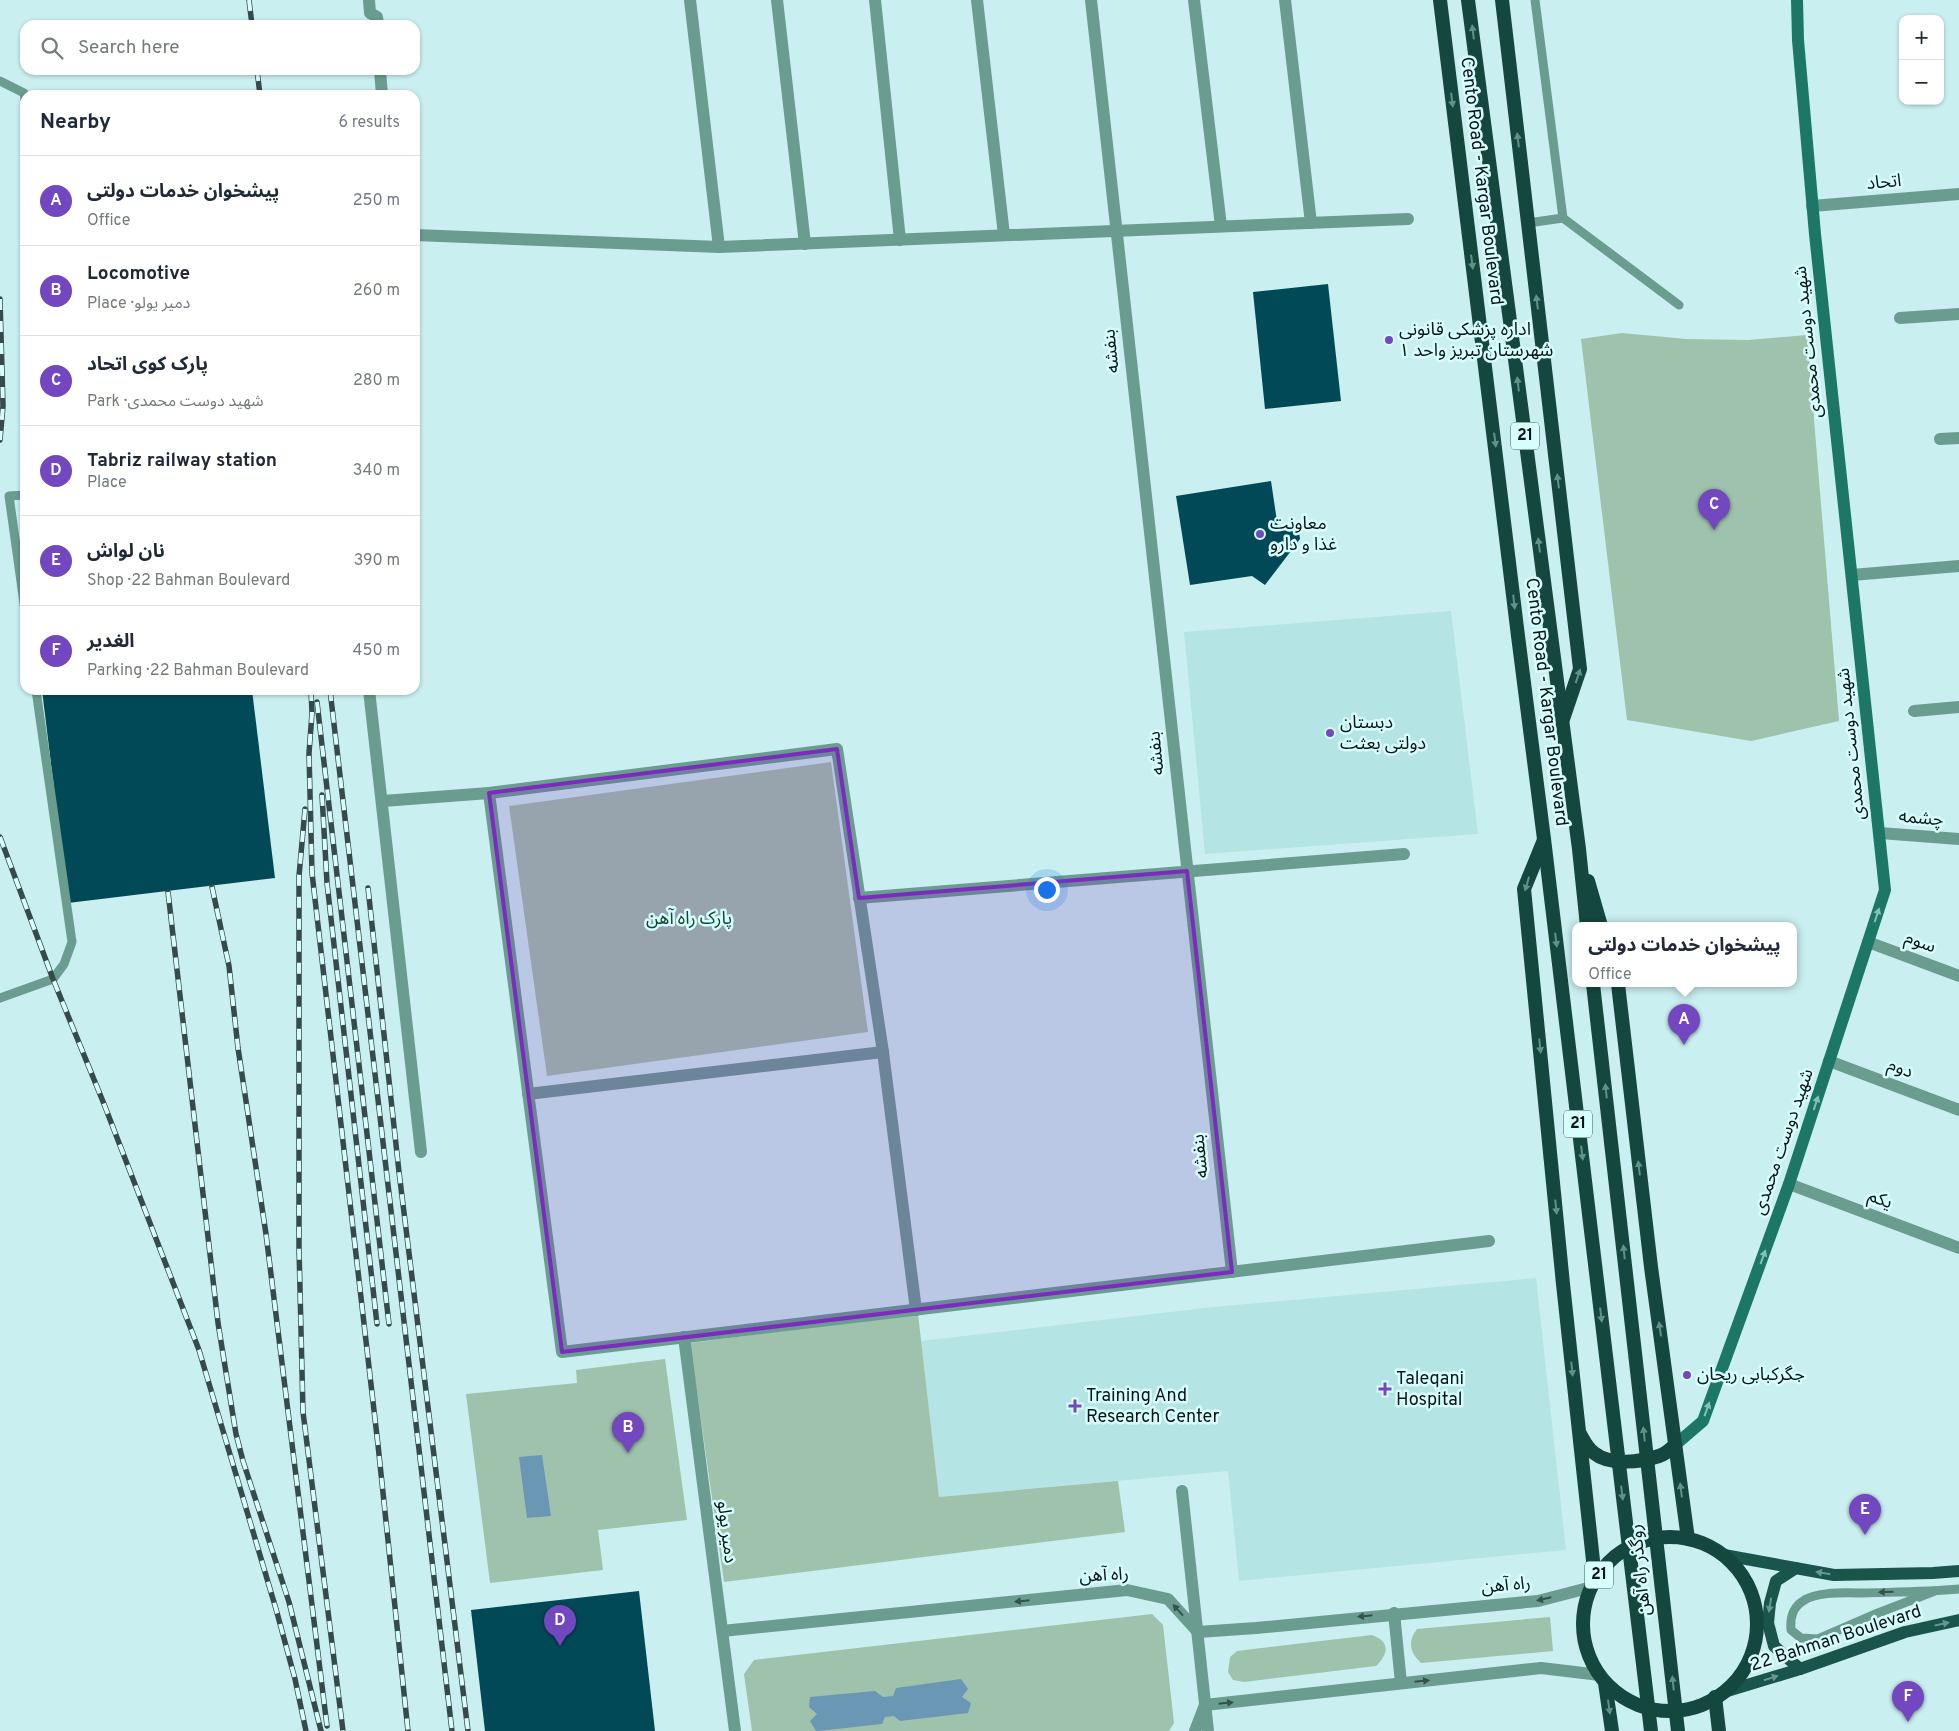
<!DOCTYPE html>
<meta charset="utf-8">
<style>
:root{--surface:#fff;--page:#f2f2f3;--text:#1f2937;--muted:#747a83;--line:#e0e1e3;--accent:#7347bf}
body{margin:0;font-family:Overpass,"Noto Sans Arabic",sans-serif;background:var(--page);color:var(--text)}
.controls{position:absolute;right:15px;top:15px;display:grid;overflow:hidden;border-radius:10px;box-shadow:0 1px 4px #0004}
.controls button{width:45px;height:45px;display:grid;place-items:center;padding:0;border:0;border-bottom:1px solid var(--line);background:var(--surface);color:var(--text);font:25px sans-serif}
.you{position:absolute;left:1046px;top:889px;width:18px;height:18px;margin:-12px;border:4px solid #fff;border-radius:50%;background:#1a73e8;box-shadow:0 0 0 8px #1a73e833}
.badge{display:grid;place-items:center;width:32px;height:32px;border-radius:50%;background:var(--accent);color:#fff;font-size:16px;font-weight:700}
.pin{position:absolute;translate:-50% -41px;filter:drop-shadow(0 1px 2px #0008)}
.pin::after{content:'';position:absolute;top:26px;width:18px;height:15px;background:inherit;clip-path:polygon(0 0,100% 0,50% 100%)}
.popup{position:absolute;left:1572px;top:922px;width:225px;height:65px;box-sizing:border-box;display:grid;place-content:center;border-radius:10px;background:var(--surface);filter:drop-shadow(0 1px 4px #0005);font-size:16px;white-space:nowrap;color:var(--muted)}
.popup b{font-size:19px;color:var(--text)}
.popup::after{content:'';position:absolute;left:50%;top:100%;margin-left:-10px;border:10px solid transparent;border-top-color:var(--surface)}
.list{margin:0;padding:0;list-style:none}
h2{display:flex;justify-content:space-between;align-items:center;height:65px;margin:0;padding:0 20px;font-size:21px}
h2 small{font-size:16px;font-weight:400;color:var(--muted)}
.list li{display:grid;grid-template-columns:32px 1fr auto;gap:15px;align-items:center;box-sizing:border-box;height:90px;padding:0 20px;border-top:1px solid var(--line)}
.list b{display:block;font-size:19px;white-space:nowrap}
.list p{margin:0;font-size:16px;white-space:nowrap;color:var(--muted)}
.list em{font-size:16px;font-style:normal;color:var(--muted)}
.icon{flex:none;width:28px;height:28px;fill:none;stroke:currentColor;stroke-width:2;stroke-linecap:round;stroke-linejoin:round}
.map{position:relative;flex:none;width:1959px;height:1731px;overflow:hidden}
.search{position:absolute;background:var(--surface);box-shadow:0 1px 4px #0004;left:20px;top:20px;width:400px;height:55px;display:flex;align-items:center;gap:12px;box-sizing:border-box;padding:0 18px;border-radius:15px;color:var(--muted);font-size:19px}
.panel{position:absolute;background:var(--surface);box-shadow:0 1px 4px #0004;left:20px;top:90px;width:400px;height:605px;border-radius:15px}
.map>svg:first-child{display:block}
.built{fill:#b5e4e5}
.green{fill:#9ec2ab}
.water{fill:#6997b4}
.building{fill:#024958}
.lines{fill:none;stroke-linecap:round;stroke-linejoin:round}
.service{stroke:#6a9c8f;stroke-width:9}
.minor{stroke:#6a9c8f;stroke-width:12}
.tertiary{stroke:#6a9c8f;stroke-width:12}
.secondary{stroke:#1d7766;stroke-width:12}
.primary{stroke:#195549;stroke-width:12}
.trunk{stroke:#14483e;stroke-width:14}
.rail-casing{stroke:#374a4b;stroke-width:5.5}
.rail{stroke:#d7fdfd;stroke-width:4;stroke-dasharray:11;stroke-linecap:butt}
.oneway{fill:#62908a}
.oneway2{fill:#83c1b9}
.oneway3{fill:#659891}
.oneway4{fill:#34524c}
.marked{fill:#7b2cbf;fill-opacity:0.2;stroke:#7b2cbf;stroke-width:4;stroke-linejoin:round}
.poi-dot{fill:#7347bf;stroke:#d7fdfd;stroke-width:2}
.labels{text-anchor:middle;dominant-baseline:central;stroke-width:5;stroke-linejoin:round;paint-order:stroke}
.shield{fill:#d7fdfd;stroke:#465b5b;stroke-width:1}
.shield-label{font-size:16px;font-weight:bold;fill:#081516}
.street-label{font-size:18px;fill:#081516;stroke:#d7fdfd}
.poi-label{font-size:18px;fill:#081516;stroke:#d7fdfd;text-anchor:start}
.park-label{font-size:18px;fill:#0e492c;stroke:#d7fdfd}
</style>
<div class="map">
<svg width="1959" height="1731" viewBox="0 0 1959 1731">
<rect width="100%" height="100%" fill="#caeff0"/>
<!-- built -->
<g class="built">
<path d="M1451,611L1478,834L1205,854L1184,632Z"/>
<path d="M1536,1278L1566,1550L1239,1581L1228,1471L939,1497L921,1341L1213,1307Z"/>
</g>
<!-- green -->
<g class="green">
<path d="M1622,333L1686,339L1748,340L1807,335L1839,721L1751,741L1627,720L1581,339Z"/>
<path d="M831,762L868,1032L547,1076L509,806Z"/>
<path d="M918,1314L939,1497L1118,1481L1125,1532L724,1582L690,1343Z"/>
<path d="M665,1359L687,1520L598,1530L603,1570L490,1583L466,1394L577,1383L576,1370Z"/>
<path d="M1152,1614L1163,1625L1174,1723L1169,1731H752L744,1674L754,1660Z"/>
<path d="M1550,1617L1553,1651L1421,1663C1409,1652 1408,1641 1417,1629Z"/>
<path d="M1372,1635C1391,1642 1388,1654 1376,1666L1244,1682L1233,1680L1228,1672L1230,1657L1237,1651Z"/>
</g>
<!-- water -->
<g class="water">
<path d="M542,1455L551,1516L527,1518L519,1457Z"/>
<path d="M961,1679L968,1689L962,1697L971,1703L968,1713L900,1721L894,1716L885,1717L882,1724L818,1731H816L810,1721L817,1714L809,1707L810,1697L875,1691L883,1697L893,1696L896,1688Z"/>
</g>
<!-- building -->
<g class="building">
<path d="M1328,284L1341,401L1265,409L1253,292Z"/>
<path d="M1271,481L1278,528L1298,525L1300,539L1265,585L1252,576L1190,585L1176,496Z"/>
<path d="M25,513V543H24L20,514Z"/>
<path d="M42,690H252L275,878L68,903Z"/>
<path d="M639,1591L655,1731H485L471,1610Z"/>
</g>
<g class="lines">
<!-- service -->
<g class="service">
<path d="M1535,0L1563,218L1679,305"/>
<path d="M0,81L24,93L25,99"/>
<path d="M1528,223L1563,218"/>
<path d="M25,495L9,496L25,610"/>
<path d="M0,998L53,979L64,964L72,942L36,690"/>
<path d="M1935,1591L1878,1613L1818,1639L1801,1638L1791,1630C1790,1618 1792,1608 1803,1601C1817,1591 1846,1593 1863,1593C1895,1592 1927,1592 1959,1589"/>
</g>
<!-- minor -->
<g class="minor">
<path d="M369,0L370,13L377,17L378,25"/>
<path d="M690,0L719,247L1408,219"/>
<path d="M777,0L805,244"/>
<path d="M875,0L900,240"/>
<path d="M977,0L1004,235"/>
<path d="M1091,0L1232,1272"/>
<path d="M1194,0L1221,226"/>
<path d="M1285,0L1311,223"/>
<path d="M380,70L382,95"/>
<path d="M1812,206L1959,194"/>
<path d="M415,235L719,247"/>
<path d="M1900,318L1959,314"/>
<path d="M1940,439L1959,438"/>
<path d="M1852,575L1959,566"/>
<path d="M369,690L421,1152"/>
<path d="M1914,711L1959,707"/>
<path d="M489,793L562,1352L1489,1241"/>
<path d="M383,801L489,793L837,749L883,1052L916,1310"/>
<path d="M859,898L1404,854"/>
<path d="M1868,942L1959,976"/>
<path d="M1829,1061L1959,1110"/>
<path d="M528,1094L883,1052"/>
<path d="M1789,1184L1959,1248"/>
<path d="M1182,1491L1208,1731"/>
</g>
<!-- tertiary -->
<g class="tertiary">
<path d="M1880,833L1959,839"/>
<path d="M684,1337L735,1731"/>
<path d="M1394,1613L1401,1683"/>
<path d="M722,1631L1127,1590L1168,1599L1198,1632L1256,1628L1538,1601L1592,1587"/>
<path d="M1195,1731L1205,1705L1541,1668L1600,1675"/>
</g>
<!-- secondary -->
<path class="secondary" d="M1675,1445L1703,1421L1789,1184L1885,890L1815,234L1798,40L1797,0"/>
<!-- primary -->
<g class="primary">
<path d="M1724,1555L1834,1575L1933,1573L1959,1571"/>
<path d="M1796,1568L1776,1581L1770,1603L1768,1623L1774,1646L1800,1669"/>
<path d="M1724,1692L1800,1669L1905,1632L1959,1620"/>
</g>
<!-- trunk -->
<g class="trunk">
<path d="M1440,0L1518,636L1544,839L1651,1731"/>
<path d="M1468,0L1579,849L1587,926"/>
<path d="M1502,0L1580,669L1563,719"/>
<path d="M1544,840L1524,889L1563,1284L1595,1579"/>
<path d="M1588,881L1601,926"/>
<path d="M1593,984L1678,1731"/>
<path d="M1618,984L1651,1267L1688,1539"/>
<path d="M1580,1434C1584,1441 1587,1448 1594,1453C1610,1466 1641,1462 1659,1456C1665,1454 1671,1449 1675,1445"/>
<circle cx="1670" cy="1624" r="87"/>
<path d="M1605,1683L1612,1731"/>
<path d="M1715,1697L1719,1731"/>
</g>
<!-- rail casing -->
<g class="rail-casing">
<g id="rail">
<path d="M249,0L252,25"/>
<path d="M257,70L260,95"/>
<path d="M0,299L3,406L0,440"/>
<path d="M311,690L312,713L309,753L312,873L378,1445L408,1731"/>
<path d="M330,690L452,1731"/>
<path d="M317,702L389,1324"/>
<path d="M322,795L327,883L377,1324"/>
<path d="M305,809L299,876V1248L303,1412L343,1731"/>
<path d="M0,837L53,979L104,1104L199,1350L276,1609L295,1679L306,1731"/>
<path d="M212,887L229,966L238,1048L266,1234L327,1726"/>
<path d="M368,888L399,1172L468,1731"/>
<path d="M168,892L218,1323L236,1434L243,1461L289,1602L321,1731"/>
</g>
</g>
<!-- rail -->
<use href="#rail" class="rail"/>
</g>
<!-- one-way arrows -->
<defs><path id="oneway-solid" d="M-6-.8H1V-3.2L6.5 0L1 3.2V.8H-6Z" transform="scale(1.25)"/></defs>
<g class="oneway">
<use href="#oneway-solid" transform="translate(1473 32) rotate(-97)"/>
<use href="#oneway-solid" transform="translate(1452 100) rotate(83)"/>
<use href="#oneway-solid" transform="translate(1518 140) rotate(-97)"/>
<use href="#oneway-solid" transform="translate(1472 262) rotate(83)"/>
<use href="#oneway-solid" transform="translate(1537 302) rotate(-97)"/>
<use href="#oneway-solid" transform="translate(1518 384) rotate(-97)"/>
<use href="#oneway-solid" transform="translate(1495 440) rotate(83)"/>
<use href="#oneway-solid" transform="translate(1558 481) rotate(-97)"/>
<use href="#oneway-solid" transform="translate(1539 545) rotate(-97)"/>
<use href="#oneway-solid" transform="translate(1514 602) rotate(84)"/>
<use href="#oneway-solid" transform="translate(1578 676) rotate(-72)"/>
<use href="#oneway-solid" transform="translate(1527 884) rotate(106)"/>
<use href="#oneway-solid" transform="translate(1556 940) rotate(83)"/>
<use href="#oneway-solid" transform="translate(1540 1046) rotate(84)"/>
<use href="#oneway-solid" transform="translate(1606 1091) rotate(-96)"/>
<use href="#oneway-solid" transform="translate(1582 1153) rotate(83)"/>
<use href="#oneway-solid" transform="translate(1639 1168) rotate(-97)"/>
<use href="#oneway-solid" transform="translate(1556 1207) rotate(84)"/>
<use href="#oneway-solid" transform="translate(1624 1252) rotate(-96)"/>
<use href="#oneway-solid" transform="translate(1601 1315) rotate(83)"/>
<use href="#oneway-solid" transform="translate(1660 1329) rotate(-98)"/>
<use href="#oneway-solid" transform="translate(1572 1369) rotate(84)"/>
<use href="#oneway-solid" transform="translate(1644 1434) rotate(-96)"/>
<use href="#oneway-solid" transform="translate(1681 1490) rotate(-97)"/>
<use href="#oneway-solid" transform="translate(1622 1493) rotate(83)"/>
<use href="#oneway-solid" transform="translate(1673 1683) rotate(-96)"/>
<use href="#oneway-solid" transform="translate(1609 1707) rotate(82)"/>
</g>
<g class="oneway2">
<use href="#oneway-solid" transform="translate(1877 915) rotate(-72)"/>
<use href="#oneway-solid" transform="translate(1816 1103) rotate(-72)"/>
<use href="#oneway-solid" transform="translate(1763 1257) rotate(-70)"/>
<use href="#oneway-solid" transform="translate(1707 1409) rotate(-70)"/>
</g>
<g class="oneway3">
<use href="#oneway-solid" transform="translate(1823 1573) rotate(-171)"/>
<use href="#oneway-solid" transform="translate(1770 1605) rotate(99)"/>
<use href="#oneway-solid" transform="translate(1942 1624) rotate(-12)"/>
<use href="#oneway-solid" transform="translate(1771 1678) rotate(-17)"/>
</g>
<g class="oneway4">
<use href="#oneway-solid" transform="translate(1886 1592) rotate(179)"/>
<use href="#oneway-solid" transform="translate(1544 1599) rotate(167)"/>
<use href="#oneway-solid" transform="translate(1022 1601) rotate(174)"/>
<use href="#oneway-solid" transform="translate(1178 1610) rotate(-132)"/>
<use href="#oneway-solid" transform="translate(1365 1616) rotate(174)"/>
<use href="#oneway-solid" transform="translate(1422 1681) rotate(-6)"/>
<use href="#oneway-solid" transform="translate(1226 1703) rotate(-6)"/>
</g>
<!-- marked area -->
<path class="marked" d="M837,749L859,898L1187,871L1232,1272L562,1352L489,793Z"/>
<!-- markers -->
<g class="poi-dot">
<circle cx="1389" cy="340" r="5"/>
<circle cx="1260" cy="534" r="5"/>
<circle cx="1330" cy="733" r="5"/>
<circle cx="1687" cy="1375" r="5"/>
<path d="M1382.5 1381.5h5v5h5v5h-5v5h-5v-5h-5v-5h5z"/>
<path d="M1072.5 1398.5h5v5h5v5h-5v5h-5v-5h-5v-5h5z"/>
</g>
<g class="labels">
<!-- shield labels -->
<g class="shield">
<rect x="1511" y="422.5" width="28" height="27" rx="4"/>
<rect x="1564" y="1110.5" width="28" height="27" rx="4"/>
<rect x="1585" y="1561.5" width="28" height="27" rx="4"/>
</g>
<g class="shield-label">
<text x="1525" y="436">21</text>
<text x="1578" y="1124">21</text>
<text x="1599" y="1575">21</text>
</g>
<!-- street labels -->
<g class="street-label">
<text transform="translate(1481 181) rotate(83)">Cento Road - Kargar Boulevard</text>
<text transform="translate(1884 183) rotate(-5)">اتحاد</text>
<text transform="translate(1809 342) rotate(-96)">شهید دوست محمدی</text>
<text transform="translate(1112 351) rotate(-96)">بنفشه</text>
<text transform="translate(1546 702) rotate(83)">Cento Road - Kargar Boulevard</text>
<text transform="translate(1852 744) rotate(-96)">شهید دوست محمدی</text>
<text transform="translate(1157 753) rotate(-96)">بنفشه</text>
<text transform="translate(1921 819) rotate(5)">چشمه</text>
<text transform="translate(1920 943) rotate(20)">سوم</text>
<text transform="translate(1900 1069) rotate(21)">دوم</text>
<text transform="translate(1784 1142) rotate(-71)">شهید دوست محمدی</text>
<text transform="translate(1201 1156) rotate(-96)">بنفشه</text>
<text transform="translate(1880 1200) rotate(21)">یکم</text>
<text transform="translate(726 1532) rotate(83)">دمیر یولو</text>
<text transform="translate(1641 1570) rotate(-96)">روگذر راه آهن</text>
<text transform="translate(1104 1576) rotate(-3)">راه آهن</text>
<text transform="translate(1506 1586) rotate(-5)">راه آهن</text>
<text transform="translate(1836 1639) rotate(-18)">22 Bahman Boulevard</text>
</g>
<!-- poi labels -->
<g class="poi-label">
<text x="1399" y="330">اداره پزشکی قانونی<tspan x="1399" dy="21">شهرستان تبریز واحد ۱</tspan></text>
<text x="1270" y="524">معاونت<tspan x="1270" dy="21">غذا و دارو</tspan></text>
<text x="1340" y="723">دبستان<tspan x="1340" dy="21">دولتی بعثت</tspan></text>
<text x="1697" y="1375">جگرکبابی ریحان</text>
<text x="1396" y="1379">Taleqani<tspan x="1396" dy="21">Hospital</tspan></text>
<text x="1086" y="1396">Training And<tspan x="1086" dy="21">Research Center</tspan></text>
</g>
<!-- park labels -->
<g class="park-label">
<text x="689" y="919">پارک راه آهن</text>
</g>
</g>
</svg>
<div class="controls">
<button>+</button>
<button>−</button>
</div>
<div class="you"></div>
<div class="pin badge" style="left:1684px;top:1045px">A</div>
<div class="popup"><b>پیشخوان خدمات دولتی</b>Office</div>
<div class="pin badge" style="left:628px;top:1453px">B</div>
<div class="pin badge" style="left:1714px;top:530px">C</div>
<div class="pin badge" style="left:560px;top:1646px">D</div>
<div class="pin badge" style="left:1865px;top:1535px">E</div>
<div class="pin badge" style="left:1908px;top:1722px">F</div>
<div class="search"><svg class="icon" aria-label="search" viewBox="0 0 24 24"><circle cx="10" cy="10" r="6"/><path d="M15 15l6 6"/></svg>Search here</div>
<section class="panel">
<h2>Nearby<small>6 results</small></h2>
<ul class="list">
<li><span class="badge">A</span><div><b>پیشخوان خدمات دولتی</b><p>Office</p></div><em>250 m</em></li>
<li><span class="badge">B</span><div><b>Locomotive</b><p>Place · دمیر یولو</p></div><em>260 m</em></li>
<li><span class="badge">C</span><div><b>پارک کوی اتحاد</b><p>Park · شهید دوست محمدی</p></div><em>280 m</em></li>
<li><span class="badge">D</span><div><b>Tabriz railway station</b><p>Place</p></div><em>340 m</em></li>
<li><span class="badge">E</span><div><b>نان لواش</b><p>Shop · 22 Bahman Boulevard</p></div><em>390 m</em></li>
<li><span class="badge">F</span><div><b>الغدیر</b><p>Parking · 22 Bahman Boulevard</p></div><em>450 m</em></li>
</ul>
</section>
</div>
